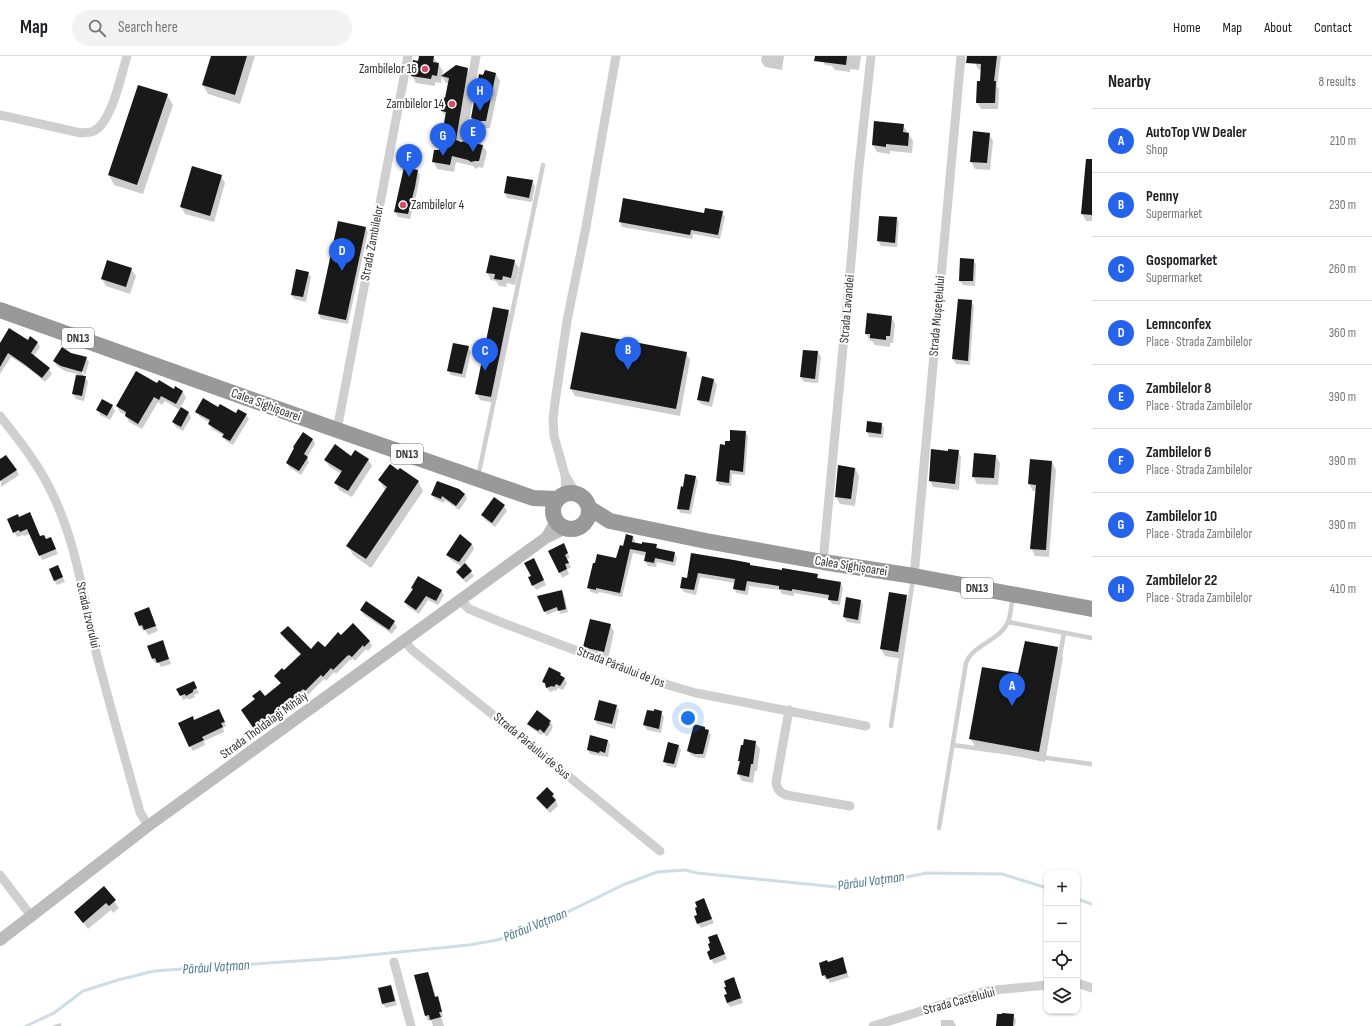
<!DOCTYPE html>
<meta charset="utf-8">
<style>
:root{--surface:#fff;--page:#f2f2f2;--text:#202124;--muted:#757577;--line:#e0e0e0;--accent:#2563eb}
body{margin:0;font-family:"Sofia Sans Condensed",sans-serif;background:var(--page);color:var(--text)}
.controls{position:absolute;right:12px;bottom:12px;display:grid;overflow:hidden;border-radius:8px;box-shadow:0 1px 3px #0004}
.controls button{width:36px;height:36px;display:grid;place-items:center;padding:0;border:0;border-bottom:1px solid var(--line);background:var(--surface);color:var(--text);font:20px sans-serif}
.you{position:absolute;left:688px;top:662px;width:14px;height:14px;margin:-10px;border:3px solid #fff;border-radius:50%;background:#1a73e8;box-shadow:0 0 0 6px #1a73e833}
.badge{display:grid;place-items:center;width:26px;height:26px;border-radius:50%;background:var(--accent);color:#fff;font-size:13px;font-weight:700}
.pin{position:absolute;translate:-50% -33px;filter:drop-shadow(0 1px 2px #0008)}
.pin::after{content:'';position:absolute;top:21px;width:14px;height:12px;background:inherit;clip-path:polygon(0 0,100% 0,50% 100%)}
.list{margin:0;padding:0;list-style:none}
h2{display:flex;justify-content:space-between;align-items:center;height:52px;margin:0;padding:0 16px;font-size:17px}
h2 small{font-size:13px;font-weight:400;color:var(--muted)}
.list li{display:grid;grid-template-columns:26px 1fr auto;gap:12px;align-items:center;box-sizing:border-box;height:64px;padding:0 16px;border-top:1px solid var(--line)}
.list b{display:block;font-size:15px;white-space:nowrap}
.list p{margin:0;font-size:13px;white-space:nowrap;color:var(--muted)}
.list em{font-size:13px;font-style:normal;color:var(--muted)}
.icon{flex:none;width:22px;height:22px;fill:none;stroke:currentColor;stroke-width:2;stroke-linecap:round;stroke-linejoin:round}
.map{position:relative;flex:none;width:1092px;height:970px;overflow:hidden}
header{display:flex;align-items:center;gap:24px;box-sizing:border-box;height:56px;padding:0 20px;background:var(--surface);border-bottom:1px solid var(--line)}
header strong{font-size:19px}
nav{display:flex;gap:22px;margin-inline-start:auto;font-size:14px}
.search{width:280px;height:36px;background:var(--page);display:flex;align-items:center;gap:10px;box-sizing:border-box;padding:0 14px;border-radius:22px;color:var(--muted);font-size:15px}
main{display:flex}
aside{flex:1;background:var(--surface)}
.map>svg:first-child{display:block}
.shadow{fill:#0003}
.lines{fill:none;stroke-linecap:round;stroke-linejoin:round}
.stream{stroke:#cddee6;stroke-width:3}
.building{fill:#191919}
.lane{stroke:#cfcfcf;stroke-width:4.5}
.street{stroke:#cfcfcf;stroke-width:9}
.secondary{stroke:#bcbcbc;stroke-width:12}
.highway{stroke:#999;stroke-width:16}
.poi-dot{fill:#d14d61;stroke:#fff;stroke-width:1.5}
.labels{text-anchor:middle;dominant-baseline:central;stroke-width:4;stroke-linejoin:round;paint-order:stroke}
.shield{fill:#fff;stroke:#707070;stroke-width:1}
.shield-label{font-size:12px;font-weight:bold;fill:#323232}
.poi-label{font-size:13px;fill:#323232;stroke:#fff;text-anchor:end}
.street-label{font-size:13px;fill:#323232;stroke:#fff}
.water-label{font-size:14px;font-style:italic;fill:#49778b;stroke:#fff}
</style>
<header>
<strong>Map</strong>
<div class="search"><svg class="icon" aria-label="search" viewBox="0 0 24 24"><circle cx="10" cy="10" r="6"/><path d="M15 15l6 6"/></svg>Search here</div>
<nav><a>Home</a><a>Map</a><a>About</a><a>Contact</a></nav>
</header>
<main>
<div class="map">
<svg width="1092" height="970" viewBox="0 0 1092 970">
<rect width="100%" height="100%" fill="#fff"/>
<!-- shadow -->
<g class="shadow">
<path d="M212,0H255L240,48L208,38L203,29Z"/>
<path d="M420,0L434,2L443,15L441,27L435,26V30L416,27L412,20L419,6Z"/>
<path d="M762,0H784L782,14L765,11L761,5Z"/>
<path d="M821,0H861L859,14L850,13V16L835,14L832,10L825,9Z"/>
<path d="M975,0H1001L997,31L999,33L998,53H981L977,46L982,14L978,13L975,7Z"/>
<path d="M456,10L467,13L471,20L460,86L483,90L487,96L483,112L479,111L476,113L473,110L456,106L454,116L437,113L434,106L440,95L446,61L442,55L449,27H446L442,21Z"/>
<path d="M496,18L500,25L490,72H481L479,70L476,69L472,62Z"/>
<path d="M167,39L173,49L143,138L114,129L109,119Z"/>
<path d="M903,69L913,85L912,97L890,95V98L877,96L873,89Z"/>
<path d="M989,78L993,85L990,114L975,113L971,105Z"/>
<path d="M1092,111V165H1086L1082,157Z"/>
<path d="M417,115L420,119L417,136L410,163L398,161L395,156Z"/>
<path d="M221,120L225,127L214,166L185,158L181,151Z"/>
<path d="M532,125L535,130L532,146L507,142L505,137Z"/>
<path d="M722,156L725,161L720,183L693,178L692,183L622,171L620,166Z"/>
<path d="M897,162L899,167L897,191L881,190L878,185Z"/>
<path d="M366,172L368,176L348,268L321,263L319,258Z"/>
<path d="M973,204L976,208L975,230L963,229L960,225Z"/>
<path d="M514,205L519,212L515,229L507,227L506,231L499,230L496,225L491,224L487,216Z"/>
<path d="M131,213L136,220L130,238L106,230L102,223Z"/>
<path d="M308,217L311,221L306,246L294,243L292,238Z"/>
<path d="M971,245L974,250L970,309L956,308L953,303Z"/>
<path d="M508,255L512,262L495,347L480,344L476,337Z"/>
<path d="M891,261L895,268L893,287H890V291L875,289L872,285H870L866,278Z"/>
<path d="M28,285L38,287L40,291L34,300L49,313L52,318L45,326L28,312L11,301L0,318V288Z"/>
<path d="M468,291L471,296L465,322L451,319L448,315Z"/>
<path d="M804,295L818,296L821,301L818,327L804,326L801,321Z"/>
<path d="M686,297L690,304L680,360L575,340L571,333Z"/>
<path d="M86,302L89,306L85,319L81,311L79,312L88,326L84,345L76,343L73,338L77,318L65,315L57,310L54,305Z"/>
<path d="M703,322L714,324L717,329L712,351L701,348L698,344Z"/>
<path d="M158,328L174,334L175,332L183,336L186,342L180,352L189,357L191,362L183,375L176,371L173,366L180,354L165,345L162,349L158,346L142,373L129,366L126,359L120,356L117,350Z"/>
<path d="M112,350L115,355L110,364L100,359L98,354Z"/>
<path d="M196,356L246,359L249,363L233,389L226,385L224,380L212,373L209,368L210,367L199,360Z"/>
<path d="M868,366L881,368L884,372L883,382L869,381L867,376Z"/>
<path d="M745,376L748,380L745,419L732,418L731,430L719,429L717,425L726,390Z"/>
<path d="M313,383L315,388L307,401L309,406L301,419L289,411L287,407Z"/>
<path d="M958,395L961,401L959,434L933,431L930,425L949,396Z"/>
<path d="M996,400L1000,407L998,429L977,428L973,420Z"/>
<path d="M352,401L368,403L372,410L352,441L339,434L336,427L341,418L329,410L325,404Z"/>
<path d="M0,402L16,414L19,419L1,431Z"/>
<path d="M1052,406L1056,414L1049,501L1035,500L1031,492L1036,435H1033L1029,428Z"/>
<path d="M855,412L859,420L855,450L840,448L836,441Z"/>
<path d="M696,421L698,425L691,458L681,457L678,453L684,432Z"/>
<path d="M379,424L418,425L423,435L371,512L353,499L348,490L385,434Z"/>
<path d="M465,438L467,443L459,454L445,444L444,447L435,443L432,439Z"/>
<path d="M495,443L504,450L507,455L495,471L485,464L483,459Z"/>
<path d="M19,462L40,481L53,487L58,498L42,504L30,478L24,480L23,479L17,481L8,463Z"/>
<path d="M633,480L635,485V487L656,489L659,493L674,497L677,501L675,510L657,506L656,511L648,510L645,505L646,500L633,497L622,541L599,536L598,538L591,536L588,532L617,503L624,491Z"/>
<path d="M472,488L474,493L464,508L474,520L466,527L457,516L462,511L450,503L447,499Z"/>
<path d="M566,493L570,502L567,503L571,512L567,513L569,518L562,522L550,495Z"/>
<path d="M692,498L750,508L751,510L817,519L819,524L840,527L843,532L840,549L832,548L829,543L794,537V540L782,538L780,534L749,530L748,539L737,537L734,533L735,527L700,521L696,539L684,536L681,532L688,523Z"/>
<path d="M536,508L546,529L536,534L533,529L532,520Z"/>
<path d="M58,510L65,526L57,529L54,524Z"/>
<path d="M412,532L441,534L444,539L438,549L428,544L419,558L408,551L405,546L413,534Z"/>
<path d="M562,535L564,539L568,556L561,558L559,554L547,559L545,555Z"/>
<path d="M906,540L910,547L902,603L885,600L881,593Z"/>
<path d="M861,545L863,549L860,568L847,566L844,561Z"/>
<path d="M366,547L394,566L397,571L392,578L364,559L361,554Z"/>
<path d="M149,552L158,575L148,579L145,574L143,575L140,570L135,557Z"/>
<path d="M353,569L370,586L372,590L368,595L366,593L355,605L353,603L350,604L336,618L334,616L326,625L324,623L308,639L306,637L295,648L257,677L245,658L281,628L275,620L284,616L301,599L284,582L281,577L311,594L325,593L341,580Z"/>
<path d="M610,569L614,576L608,603L589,598L584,591Z"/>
<path d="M162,585L171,608L161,611L158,606L155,607L153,603Z"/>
<path d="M1057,592L1063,601L1045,706L976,692L970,682L1019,618Z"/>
<path d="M560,618L567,627L563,634L558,632L556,635L555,634L550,636L543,626Z"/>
<path d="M196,631L199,637L194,639L195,641L189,644L188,642L183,644L178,633Z"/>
<path d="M616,650L619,654L615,673L597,668L595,664Z"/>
<path d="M661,656L664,661L661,677L647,674L644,669Z"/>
<path d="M221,659L226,670L223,672L224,676L204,685L205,689L193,695L190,690L194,665Z"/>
<path d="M550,665L553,670L552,672V673L547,681L543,677L541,679L531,672L528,668Z"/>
<path d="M705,672L708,675L711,679L705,702H698L691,699L688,695Z"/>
<path d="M608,684L610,689L608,701L590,698L588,693Z"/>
<path d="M755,686L760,693L757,715H755L753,727L742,725L738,718L740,707L739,705Z"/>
<path d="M678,689L681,694L676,712L667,710L664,705Z"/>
<path d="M547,733L553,739L558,750L550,757L540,747L537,742Z"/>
<path d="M104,832L119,852L113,857L111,854L88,873L75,856Z"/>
<path d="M704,843L714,867L701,872L698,868V859Z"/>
<path d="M717,879L727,903L714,908L711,903V887Z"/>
<path d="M842,903L849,921L830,927L828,923L826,924L823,919Z"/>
<path d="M428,917L430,921L436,942H437L440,946L443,961H441L444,970H433L431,964L428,965L426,960L415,920Z"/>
<path d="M736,927L743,947L730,951L727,947L728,939Z"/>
<path d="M391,930L393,934L397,949L386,952L383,948Z"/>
<path d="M1013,959L1016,964L1015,970H997Z"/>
<path d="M941,964H953L956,970H935H941Z"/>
<path d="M60,967L62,970H52Z"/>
</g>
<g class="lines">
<!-- stream -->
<g class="stream">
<path d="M1077,843L1092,848"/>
<path d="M26,970L54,957L83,935L118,924L154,915L340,902L469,889L497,884L518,878L543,868L623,829L657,816L685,814L697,817L837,831L891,824L927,817L1002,818L1047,832"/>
</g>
</g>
<!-- building -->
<g class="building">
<path d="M211,0H247L235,39L202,29Z"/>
<path d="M419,0H434L433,6L439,7L437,20L432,19L431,23L411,20L413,4L418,5Z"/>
<path d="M815,0H847L846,9L814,5Z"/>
<path d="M967,0H997L994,25H996L995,47H976L977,25H980L981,8L966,7Z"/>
<path d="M456,9L468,12L456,84L461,86L465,85L483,89L479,105H475L471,106L468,104L452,100L450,109L432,106L434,94H439L446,56L441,55L443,41L445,42L449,22L441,20Z"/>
<path d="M485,14L496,17L486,65H480L471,62L479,18L483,19Z"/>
<path d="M138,29L168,38L137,129L108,119Z"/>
<path d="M874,65L904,68L903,76L909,77L908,90L886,88V91L872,89Z"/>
<path d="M973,75L990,77L987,107L970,106Z"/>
<path d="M1086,103H1092V159L1081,158Z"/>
<path d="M192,110L222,119L210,160L180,151Z"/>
<path d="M404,111L418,114L415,131L408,158L394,156Z"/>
<path d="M507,120L533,124L529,142L504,137Z"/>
<path d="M623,142L704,157L705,152L723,155L718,179L691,174L690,179L619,166Z"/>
<path d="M879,160L897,161L895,187L877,185Z"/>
<path d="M338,165L366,171L346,264L318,258Z"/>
<path d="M490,199L515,204L511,222L503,220L502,224L494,223L495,218L486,217Z"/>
<path d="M960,202L974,203L973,225H959Z"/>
<path d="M107,204L132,212L126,231L101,223Z"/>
<path d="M296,213L309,216L303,241L291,239Z"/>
<path d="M958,243L972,244L968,305L952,303Z"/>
<path d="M493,251L509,254L491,341L475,338Z"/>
<path d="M867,257L892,260L890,280H886V284L870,282V278H865Z"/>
<path d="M9,272L28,284L30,280L38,286L31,297L50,312L42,322L24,308L8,297L0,311V287Z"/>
<path d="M581,276L687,296L676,353L570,333Z"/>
<path d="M453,287L469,290L462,318L447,315Z"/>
<path d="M62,291L71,297L87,301L82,316L61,310L53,305Z"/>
<path d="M803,294L818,295L815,323L800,321Z"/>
<path d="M136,315L157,327L159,324L174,333L175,330L183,335L176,348L161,340L159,344L154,341L138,368L125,360L126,356L116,350Z"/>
<path d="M76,319L86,320L82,340L72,338Z"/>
<path d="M702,320L714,323L709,346L697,344Z"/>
<path d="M203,342L218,351L220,348L236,357L238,353L247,358L230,385L222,381L224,378L208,368L210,364L195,356Z"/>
<path d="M102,343L113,349L107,360L96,354Z"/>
<path d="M181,351L189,356L181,371L172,366Z"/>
<path d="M867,365L882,367L881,378L866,376Z"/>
<path d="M730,374L746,375L743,416L730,414L729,427L716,425L720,388L725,389V385H730Z"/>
<path d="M303,376L313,383L304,398L308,401L299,415L286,407L294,392L293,391Z"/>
<path d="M335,388L351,400L355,394L369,403L348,435L334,427L342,415L324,404Z"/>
<path d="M931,393L948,395V393L959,394L955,428L929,425Z"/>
<path d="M974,397L996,399L994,422L972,421Z"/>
<path d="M6,399L17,414L0,425V403Z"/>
<path d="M1030,403L1052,405L1046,494L1030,493L1036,429L1028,428Z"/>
<path d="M390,408L398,414L400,412L419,425L366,503L346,490L387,431L378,424Z"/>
<path d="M838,409L855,412L851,443L835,441Z"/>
<path d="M685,418L696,420L689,454L677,453L681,430L683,431Z"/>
<path d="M437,425L459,433L465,438L456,450L442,440L441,443L431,439Z"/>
<path d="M494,441L505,449L492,467L481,459Z"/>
<path d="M30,456L40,480L44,479L46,483L51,481L56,493L39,500L27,473L20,476L19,474L13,477L7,463L18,458L19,461Z"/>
<path d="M460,478L472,488L459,506L446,499Z"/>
<path d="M626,478L633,480L632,486L642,488V486L657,488L656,492L675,496L673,506L655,502L654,507L644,505L646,496L630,493L620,537L596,532V534L587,532L593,507H595L597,498L616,502L620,489L623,490Z"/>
<path d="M564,487L568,497L565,499L569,507L565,508L567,513L559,517L548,495Z"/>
<path d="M691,497L734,504L750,507V509L782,514V512L818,518L817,522L841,526L838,545L828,544L829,539L792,533V535L779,533V530L747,525L745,535L733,533L735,523L698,517L694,534L680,532L682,521L687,522Z"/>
<path d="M534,502L544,524L532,530L528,521L531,520L524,507Z"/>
<path d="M465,507L472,515L463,523L456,516Z"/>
<path d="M58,509L63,521L54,525L49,513Z"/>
<path d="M418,520L442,534L436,545L426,540L416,554L404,546L413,533L411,532Z"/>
<path d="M562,534L566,553L558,555L557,551L544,556L537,540Z"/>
<path d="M889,536L907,539L898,596L880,593Z"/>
<path d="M846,541L861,544L858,564L843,561Z"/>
<path d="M366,545L395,565L389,574L360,554Z"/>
<path d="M149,551L156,570L144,574L142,569L139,570L134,557Z"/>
<path d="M590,563L611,568L604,596L583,591Z"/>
<path d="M353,567L370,585L364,591L363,589L352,601L349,599L347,600L333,614L331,612L323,621L321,619L305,635L303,633L292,643L254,673L241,654L255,643L252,640L260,634L265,640L281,627L274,620L282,612L284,614L301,598L280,577L288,570L311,593L318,585L325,591L338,576L341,579Z"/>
<path d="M163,584L169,603L157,607L155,602L152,603L147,590Z"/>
<path d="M1025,585L1058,591L1039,696L969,683L982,611L1018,617Z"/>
<path d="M549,611L561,617L560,619L565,622L560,630L556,628L554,631L552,630L546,632L545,627L542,626Z"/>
<path d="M194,625L197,632L193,634V636L186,640L185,638L180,640L176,633Z"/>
<path d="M599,644L617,649L612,668L594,664Z"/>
<path d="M219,653L225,666L221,667L223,671L202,681L204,684L189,691L178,667L193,660L194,664Z"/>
<path d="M654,653L662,655L659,673L643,669L647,654L654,655Z"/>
<path d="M537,654L551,665L549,667L550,668L544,677L540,673L538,675L527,668Z"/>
<path d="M694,668L705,671V673L709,674L703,698H695L687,695Z"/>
<path d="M590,679L608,684L605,697L600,695L599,697L587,694Z"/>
<path d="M744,683L756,685L753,708H751L749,721L737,718L740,705H738L740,694L741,689H743Z"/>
<path d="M668,686L679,689L674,708L663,706Z"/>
<path d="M547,731L554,738L552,740L556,744L547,753L536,742Z"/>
<path d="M104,830L116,844L109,850L106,847L83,867L74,856Z"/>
<path d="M704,842L712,863L697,868L694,860L697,859L695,852L697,851L695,846Z"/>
<path d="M717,878L725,898L710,904L707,896L710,894L708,888L710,887L708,881Z"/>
<path d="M843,901L847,917L827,923L825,919L822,920L819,907L827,904L828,906Z"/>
<path d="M428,916L435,941L438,940L442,956H439L441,961L430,964L429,959L425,960L414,919Z"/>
<path d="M734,921L741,942L727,947L724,939L727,938L724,931H726L724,925Z"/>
<path d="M391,929L395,945L382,948L378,932Z"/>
<path d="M1002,957L1014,958L1013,970H996L997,958H1002Z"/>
</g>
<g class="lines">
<!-- lane -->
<g class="lane">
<path d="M478,421L543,109"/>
<path d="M1008,566L1092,582"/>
<path d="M891,670L913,523"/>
<path d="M953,689L1091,708"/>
<path d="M1042,702L1064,577"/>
<path d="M939,772L966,607C973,588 1000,585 1008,566C1011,559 1011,549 1013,542"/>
</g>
<!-- street -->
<g class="street">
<path d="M0,59L81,77C85,76 90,77 94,75C112,66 121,19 127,0"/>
<path d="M462,80L476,0"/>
<path d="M0,360C19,384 39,409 52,437C76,486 83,540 95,592C109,647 125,702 140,756L148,770"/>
<path d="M337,374L408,0"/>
<path d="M566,421L576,437"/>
<path d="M566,437L565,419L554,380L553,363L555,346L567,265L586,171L616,0"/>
<path d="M823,506L852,195L858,120L871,0"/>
<path d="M914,520L961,0"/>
<path d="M461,545L469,553L503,567L665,628L696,637L866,670"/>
<path d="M405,585L412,594L512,674L660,795"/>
<path d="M789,654L776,726C777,733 779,736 786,739L850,750"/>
<path d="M0,819L32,861"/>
<path d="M394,906L411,970"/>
<path d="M1077,927L1092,932"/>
<path d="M873,970L986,935L1047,929"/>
</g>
<!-- secondary -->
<g class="secondary">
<path d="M547,481L556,465"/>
<path d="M0,884L148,770L547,481L566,472"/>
</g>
<!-- highway -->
<g class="highway">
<path d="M0,254L337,374L533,442L557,443"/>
<circle cx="571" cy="455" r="18"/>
<path d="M589,452L610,465L706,485L823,506L914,520L1092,553"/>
</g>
</g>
<!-- markers -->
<g class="poi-dot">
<circle cx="425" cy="13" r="4"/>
<circle cx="452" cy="48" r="4"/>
<circle cx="403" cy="149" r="4"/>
</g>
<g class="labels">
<!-- shield labels -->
<g class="shield">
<rect x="62" y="272" width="32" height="20" rx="3"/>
<rect x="391" y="388" width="32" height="20" rx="3"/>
<rect x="961" y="522" width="32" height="20" rx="3"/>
</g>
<g class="shield-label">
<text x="78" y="282">DN13</text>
<text x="407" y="398">DN13</text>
<text x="977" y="532">DN13</text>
</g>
<!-- poi labels -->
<g class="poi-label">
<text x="417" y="13">Zambilelor 16</text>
<text x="444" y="48">Zambilelor 14</text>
<text x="411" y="149" text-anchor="start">Zambilelor 4</text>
</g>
<!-- street labels -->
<g class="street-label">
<text transform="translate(372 187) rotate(-79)">Strada Zambilelor</text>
<text transform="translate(847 253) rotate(-85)">Strada Lavandei</text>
<text transform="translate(937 260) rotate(-85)">Strada Mușețelului</text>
<text transform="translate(266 349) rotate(20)">Calea Sighișoarei</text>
<text transform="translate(851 510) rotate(9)">Calea Sighișoarei</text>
<text transform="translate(88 559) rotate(77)">Strada Izvorului</text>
<text transform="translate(621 611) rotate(21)">Strada Pârâului de Jos</text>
<text transform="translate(264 669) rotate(-36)">Strada Tholdalagi Mihály</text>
<text transform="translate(532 690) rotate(40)">Strada Pârâului de Sus</text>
<text transform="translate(959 945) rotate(-15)">Strada Castelului</text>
</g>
<!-- water labels -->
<g class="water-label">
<text transform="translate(871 825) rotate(-8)">Pârâul Vațman</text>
<text transform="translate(535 869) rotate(-22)">Pârâul Vațman</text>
<text transform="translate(216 911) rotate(-4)">Pârâul Vațman</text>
</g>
</g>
</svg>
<div class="controls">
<button>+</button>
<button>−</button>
<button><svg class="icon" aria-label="locate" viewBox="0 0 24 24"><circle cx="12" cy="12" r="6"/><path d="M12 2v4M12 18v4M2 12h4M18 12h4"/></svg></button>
<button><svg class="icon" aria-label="layers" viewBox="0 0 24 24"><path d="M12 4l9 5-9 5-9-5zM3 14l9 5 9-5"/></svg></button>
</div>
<div class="you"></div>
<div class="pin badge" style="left:1012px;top:650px">A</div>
<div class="pin badge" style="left:628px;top:314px">B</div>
<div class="pin badge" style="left:485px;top:315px">C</div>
<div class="pin badge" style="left:342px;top:215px">D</div>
<div class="pin badge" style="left:473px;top:96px">E</div>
<div class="pin badge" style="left:409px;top:121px">F</div>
<div class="pin badge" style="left:443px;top:100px">G</div>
<div class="pin badge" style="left:480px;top:55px">H</div>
</div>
<aside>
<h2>Nearby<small>8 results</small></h2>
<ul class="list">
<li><span class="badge">A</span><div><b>AutoTop VW Dealer</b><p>Shop</p></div><em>210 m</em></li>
<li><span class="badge">B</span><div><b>Penny</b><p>Supermarket</p></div><em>230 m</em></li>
<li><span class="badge">C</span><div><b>Gospomarket</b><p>Supermarket</p></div><em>260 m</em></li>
<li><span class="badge">D</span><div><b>Lemnconfex</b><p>Place · Strada Zambilelor</p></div><em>360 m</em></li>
<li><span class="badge">E</span><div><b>Zambilelor 8</b><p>Place · Strada Zambilelor</p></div><em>390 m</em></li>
<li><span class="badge">F</span><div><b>Zambilelor 6</b><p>Place · Strada Zambilelor</p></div><em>390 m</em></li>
<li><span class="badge">G</span><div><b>Zambilelor 10</b><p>Place · Strada Zambilelor</p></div><em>390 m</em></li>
<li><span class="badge">H</span><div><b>Zambilelor 22</b><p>Place · Strada Zambilelor</p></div><em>410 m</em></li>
</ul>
</aside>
</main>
